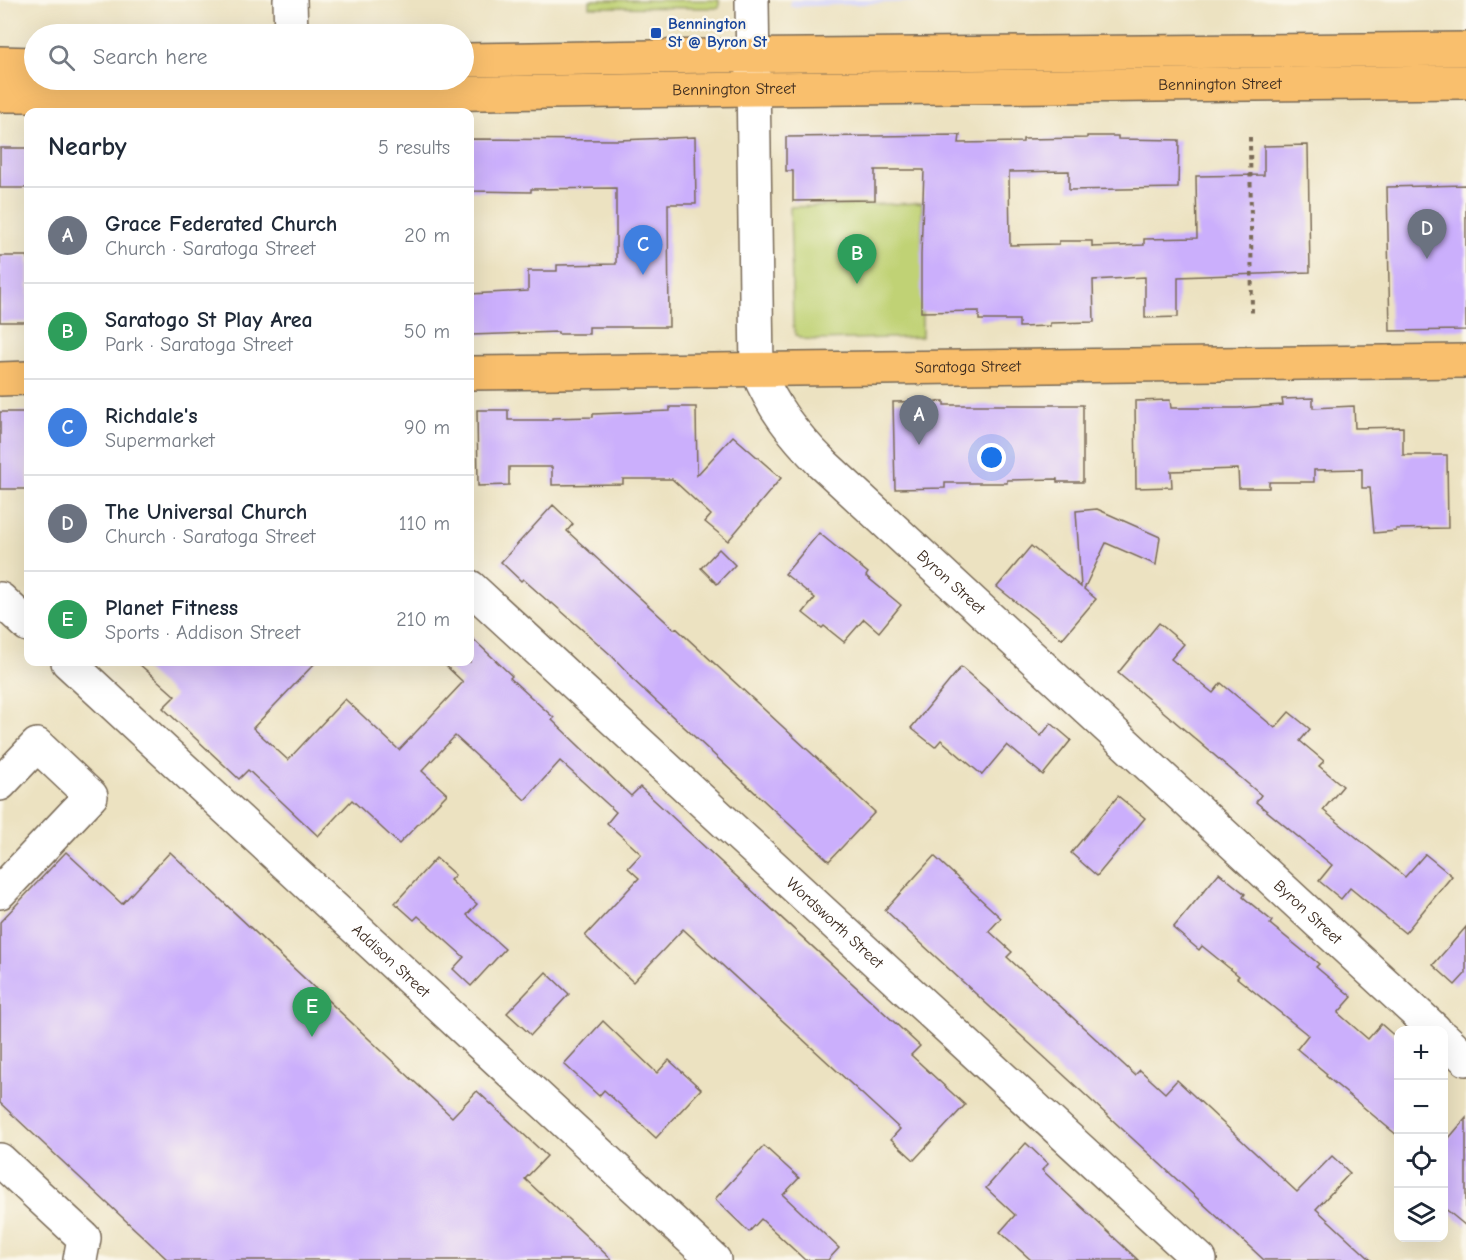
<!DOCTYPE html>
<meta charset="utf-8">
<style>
:root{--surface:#fff;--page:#f6f6f7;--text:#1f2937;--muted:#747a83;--line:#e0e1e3;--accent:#1f6fb2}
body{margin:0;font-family:"Comic Neue",sans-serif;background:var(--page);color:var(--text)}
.controls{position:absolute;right:18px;bottom:18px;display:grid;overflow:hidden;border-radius:12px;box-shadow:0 6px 24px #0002}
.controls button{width:54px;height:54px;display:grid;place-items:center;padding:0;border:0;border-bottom:2px solid var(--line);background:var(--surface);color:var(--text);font:30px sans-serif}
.you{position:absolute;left:992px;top:458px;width:21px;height:21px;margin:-15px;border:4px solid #fff;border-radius:50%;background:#1a73e8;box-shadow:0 0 0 9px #1a73e833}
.badge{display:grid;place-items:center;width:39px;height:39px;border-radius:50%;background:var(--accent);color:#fff;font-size:20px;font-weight:700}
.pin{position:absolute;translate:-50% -50px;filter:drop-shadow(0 2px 3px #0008)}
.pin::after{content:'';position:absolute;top:32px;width:21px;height:18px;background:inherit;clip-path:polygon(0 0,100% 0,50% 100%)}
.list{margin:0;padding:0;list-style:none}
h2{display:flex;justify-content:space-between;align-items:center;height:78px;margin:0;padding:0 24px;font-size:26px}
h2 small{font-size:20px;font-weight:400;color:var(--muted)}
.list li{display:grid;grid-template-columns:39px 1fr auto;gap:18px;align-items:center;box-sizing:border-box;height:96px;padding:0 24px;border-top:2px solid var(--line)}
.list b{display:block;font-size:22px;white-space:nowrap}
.list p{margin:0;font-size:20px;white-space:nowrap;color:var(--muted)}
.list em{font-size:20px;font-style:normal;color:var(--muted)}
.icon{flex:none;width:33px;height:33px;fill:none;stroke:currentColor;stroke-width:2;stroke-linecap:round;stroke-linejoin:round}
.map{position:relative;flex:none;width:1466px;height:1260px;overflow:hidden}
.search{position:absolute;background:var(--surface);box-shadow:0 6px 24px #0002;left:24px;top:24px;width:450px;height:66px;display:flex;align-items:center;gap:15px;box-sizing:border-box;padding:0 21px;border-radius:33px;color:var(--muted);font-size:22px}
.panel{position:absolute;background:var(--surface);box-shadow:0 6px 24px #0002;left:24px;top:108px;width:450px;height:558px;border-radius:12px}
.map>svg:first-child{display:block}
.built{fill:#d8d7f8}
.green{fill:#c0d275;stroke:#7e7e4a;stroke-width:1.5}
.building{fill:#cbaffc}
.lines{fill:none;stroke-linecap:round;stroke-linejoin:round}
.minor-casing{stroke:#796a57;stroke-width:36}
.major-casing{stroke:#796a57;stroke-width:36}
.path{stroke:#796a57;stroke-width:4;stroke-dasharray:4.5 4.5;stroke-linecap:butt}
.minor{stroke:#fff;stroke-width:33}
.major{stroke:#f9bf6d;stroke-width:33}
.transit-dot{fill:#1a4fb4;stroke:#fbf7ec;stroke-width:2}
.labels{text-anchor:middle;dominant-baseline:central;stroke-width:5;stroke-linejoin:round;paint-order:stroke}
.transit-label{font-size:16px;font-weight:bold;fill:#164399;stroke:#fbf7ec;text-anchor:start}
.street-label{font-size:16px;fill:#3b2a1e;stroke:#fbf7ec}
</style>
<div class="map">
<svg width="1466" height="1260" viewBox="0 0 1466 1260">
<rect width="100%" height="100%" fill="#fbf7ec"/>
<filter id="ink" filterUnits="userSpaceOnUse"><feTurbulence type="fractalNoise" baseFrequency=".0167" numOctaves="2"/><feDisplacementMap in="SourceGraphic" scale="12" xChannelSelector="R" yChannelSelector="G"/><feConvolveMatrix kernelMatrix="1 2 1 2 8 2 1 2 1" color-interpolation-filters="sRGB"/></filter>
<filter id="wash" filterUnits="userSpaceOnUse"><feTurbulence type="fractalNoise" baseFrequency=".008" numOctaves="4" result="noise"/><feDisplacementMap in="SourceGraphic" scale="24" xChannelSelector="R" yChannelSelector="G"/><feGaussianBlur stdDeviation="1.35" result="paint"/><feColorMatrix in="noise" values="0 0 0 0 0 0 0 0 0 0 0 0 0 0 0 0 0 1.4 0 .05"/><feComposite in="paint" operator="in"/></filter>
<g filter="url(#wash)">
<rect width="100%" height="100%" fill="#ece2c1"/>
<!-- built -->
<path class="built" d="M790,0H915V2L790,7Z"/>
<!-- green -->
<g class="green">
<path d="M590,0H719V8L590,7Z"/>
<path d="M922,203V337L818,340L804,339L796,335L793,324L790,207Z"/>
</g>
<g id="blocks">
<!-- building -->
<g class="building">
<path d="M960,135L959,143L1023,142V139L1087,138V136H1118V139L1179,140L1178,188L1069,190V171L1009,172L1010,245L1059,244V241H1092V247L1144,245V239L1197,238L1196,176L1264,175V146L1308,145L1310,272L1178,277V317L1145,318V277L1093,280L1094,322L1050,323V326L1019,327V320H979V311L921,312V255L924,170H875V200L793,201V171H786V137Z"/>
<path d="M695,137L696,204H668L669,327H589V334H558V332L470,335V294L528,291V271H557V265L616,264V188L531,189V192L470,191V139L619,140Z"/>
<rect x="0" y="148" width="28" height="40"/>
<path d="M1466,185V330L1390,331L1387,187Z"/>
<rect x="0" y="256" width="28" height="66"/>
<path d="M1313,398V408L1354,406L1355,428L1403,427V455H1447L1448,528L1396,529V531L1374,533L1370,488H1362V469L1314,470V482H1269V488H1239L1238,469L1171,471L1172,487L1136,488L1135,401L1170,400L1171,408H1238L1283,405L1282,399Z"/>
<path d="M944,401V405H1083V482H1057V479L1007,480V483H945V488L895,489L893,402Z"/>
<path d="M670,407H696L697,475L733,436L781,478L728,541L705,522L711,515L672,479H623V484L552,485V467H509V485L478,486L477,410H508V420H552V418L593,417V414L670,411Z"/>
<rect x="0" y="412" width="28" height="77"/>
<path d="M553,505L573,524L567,531L674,629L676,628L875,812L829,861L630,677L631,676L611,655L552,603L551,604L523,579L521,581L501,562Z"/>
<path d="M1097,509L1160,537L1156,565L1106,543L1084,589L1096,599L1062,639L997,587L1031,546L1081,587L1076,511Z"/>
<path d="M819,533L868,573L866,576L901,605L879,632L864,619L844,642L824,626L822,628L803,613L815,598L785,574Z"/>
<path d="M719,549L735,565L717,584L701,568Z"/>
<path d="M1159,623L1184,644L1171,659L1213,693L1221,683L1275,728L1289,712L1310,729L1300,741L1324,761L1319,766L1343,786L1323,810L1405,877L1425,854L1452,876L1405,933L1350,888L1341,899L1319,881L1332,865L1256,802L1261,795L1118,673Z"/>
<path d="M470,636L512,676L510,678L554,718L552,720L631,796L640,787L920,1046L911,1055L965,1105L914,1160L891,1139L900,1129L683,929L633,982L585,936L639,878L628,868L641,854L607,823L616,812L560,761L525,800L455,736L422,771L447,794L399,844L352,800L318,836L248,770L239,779L163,708L175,696L137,662H316L253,728L288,760L345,699L399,750L463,682L442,662H470Z"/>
<path d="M961,667L1041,736L1051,723L1071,740L1043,775L1007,745L982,775L941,740L935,747L911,728Z"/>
<path d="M1118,796L1145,818L1097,876L1071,853Z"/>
<path d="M66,852L122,904L170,852L452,1117L477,1091L547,1156L525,1179L612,1260H168L0,1103V922Z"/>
<path d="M934,856L1001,918L989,931L1012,952L1007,957L1135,1075L1140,1070L1165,1093L1177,1080L1297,1192L1332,1156L1350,1173L1316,1209L1371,1260H1264L1028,1042L885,910Z"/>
<path d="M436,858L455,875L450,880L477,904L467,915L505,949L471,986L453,969L464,957L418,916L414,920L395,903Z"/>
<path d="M1219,873L1245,894L1243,897L1272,921L1270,924L1319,964L1316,967L1352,997L1338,1013L1368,1039L1381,1024L1398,1039V1136L1326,1076L1327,1074L1297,1049L1308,1035L1237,978L1239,976L1202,946L1199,950L1173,928Z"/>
<path d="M1466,927V973L1455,985L1433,965Z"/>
<path d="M546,972L569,994L531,1035L507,1013Z"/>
<path d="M603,1021L657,1073L669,1060L701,1089L656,1138L604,1090L599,1096L564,1064Z"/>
<path d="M1466,1118V1226L1443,1207V1145Z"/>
<path d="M1026,1143L1048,1164L1042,1170L1138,1260H1031L1000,1232L1015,1215L986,1188Z"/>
<path d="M764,1146L799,1178L783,1195L839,1248L828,1260H805L761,1219L749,1232L715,1199Z"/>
</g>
</g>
</g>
<g filter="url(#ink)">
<use href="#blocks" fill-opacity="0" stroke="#796a57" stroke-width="1.5"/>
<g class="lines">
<!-- minor casing -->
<g class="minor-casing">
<g id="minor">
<path d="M290,0L291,34"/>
<path id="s1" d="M752,0L757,370C773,408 793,434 822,463L1435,1030"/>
<path id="s2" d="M470,587L1200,1260"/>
<path d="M0,599L28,625"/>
<path id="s3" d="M68,662L714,1260"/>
<path d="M0,784L37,745L91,796L0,892"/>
<path d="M1444,1038L1466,1059"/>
<path d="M0,1160L84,1238L80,1260"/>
</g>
</g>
<!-- major casing -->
<g class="major-casing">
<g id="major">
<path d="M464,60L713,56L1466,49"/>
<path d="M0,63L34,64"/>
<path id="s4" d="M0,95L291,96L752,89L1466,82"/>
<path id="s5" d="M470,373L1466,361"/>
<path d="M0,379L28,378"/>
</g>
</g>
<!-- path -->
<path class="path" d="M1250,137L1252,313"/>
<!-- minor -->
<use href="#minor" class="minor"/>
<!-- major -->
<use href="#major" class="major"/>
</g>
</g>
<!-- markers -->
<rect class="transit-dot" x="650" y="27" width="12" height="12" rx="3"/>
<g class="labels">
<!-- transit labels -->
<g class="transit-label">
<text x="668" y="24">Bennington<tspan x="668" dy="18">St @ Byron St</tspan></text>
</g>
<!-- street labels -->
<g class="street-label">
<text stroke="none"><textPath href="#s4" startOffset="1220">Bennington Street</textPath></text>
<text stroke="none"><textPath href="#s4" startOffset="734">Bennington Street</textPath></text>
<text stroke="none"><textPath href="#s5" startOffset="498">Saratoga Street</textPath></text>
<text stroke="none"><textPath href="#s1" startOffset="660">Byron Street</textPath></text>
<text stroke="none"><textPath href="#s1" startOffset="1146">Byron Street</textPath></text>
<text stroke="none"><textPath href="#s2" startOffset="496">Wordsworth Street</textPath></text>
<text stroke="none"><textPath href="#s3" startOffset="440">Addison Street</textPath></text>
</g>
</g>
</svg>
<div class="controls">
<button>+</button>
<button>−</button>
<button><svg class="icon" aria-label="locate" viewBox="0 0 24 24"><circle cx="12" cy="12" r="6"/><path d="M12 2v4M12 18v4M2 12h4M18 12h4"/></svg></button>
<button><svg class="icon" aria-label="layers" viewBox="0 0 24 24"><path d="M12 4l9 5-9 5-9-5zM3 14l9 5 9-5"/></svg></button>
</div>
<div class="you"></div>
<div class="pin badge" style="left:919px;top:445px;background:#6b7280">A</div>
<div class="pin badge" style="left:857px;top:284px;background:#2e9e5b">B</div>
<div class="pin badge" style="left:643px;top:275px;background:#3f7fe0">C</div>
<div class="pin badge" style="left:1427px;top:259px;background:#6b7280">D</div>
<div class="pin badge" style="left:312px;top:1037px;background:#2e9e5b">E</div>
<div class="search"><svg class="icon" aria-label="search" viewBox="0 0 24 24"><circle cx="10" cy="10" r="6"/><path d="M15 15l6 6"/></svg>Search here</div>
<section class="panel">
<h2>Nearby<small>5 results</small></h2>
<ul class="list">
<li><span class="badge" style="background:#6b7280">A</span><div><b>Grace Federated Church</b><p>Church · Saratoga Street</p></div><em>20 m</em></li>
<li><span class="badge" style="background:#2e9e5b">B</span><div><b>Saratogo St Play Area</b><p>Park · Saratoga Street</p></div><em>50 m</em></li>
<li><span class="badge" style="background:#3f7fe0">C</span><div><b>Richdale's</b><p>Supermarket</p></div><em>90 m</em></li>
<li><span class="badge" style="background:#6b7280">D</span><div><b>The Universal Church</b><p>Church · Saratoga Street</p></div><em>110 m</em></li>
<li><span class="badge" style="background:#2e9e5b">E</span><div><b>Planet Fitness</b><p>Sports · Addison Street</p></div><em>210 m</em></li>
</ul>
</section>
</div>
